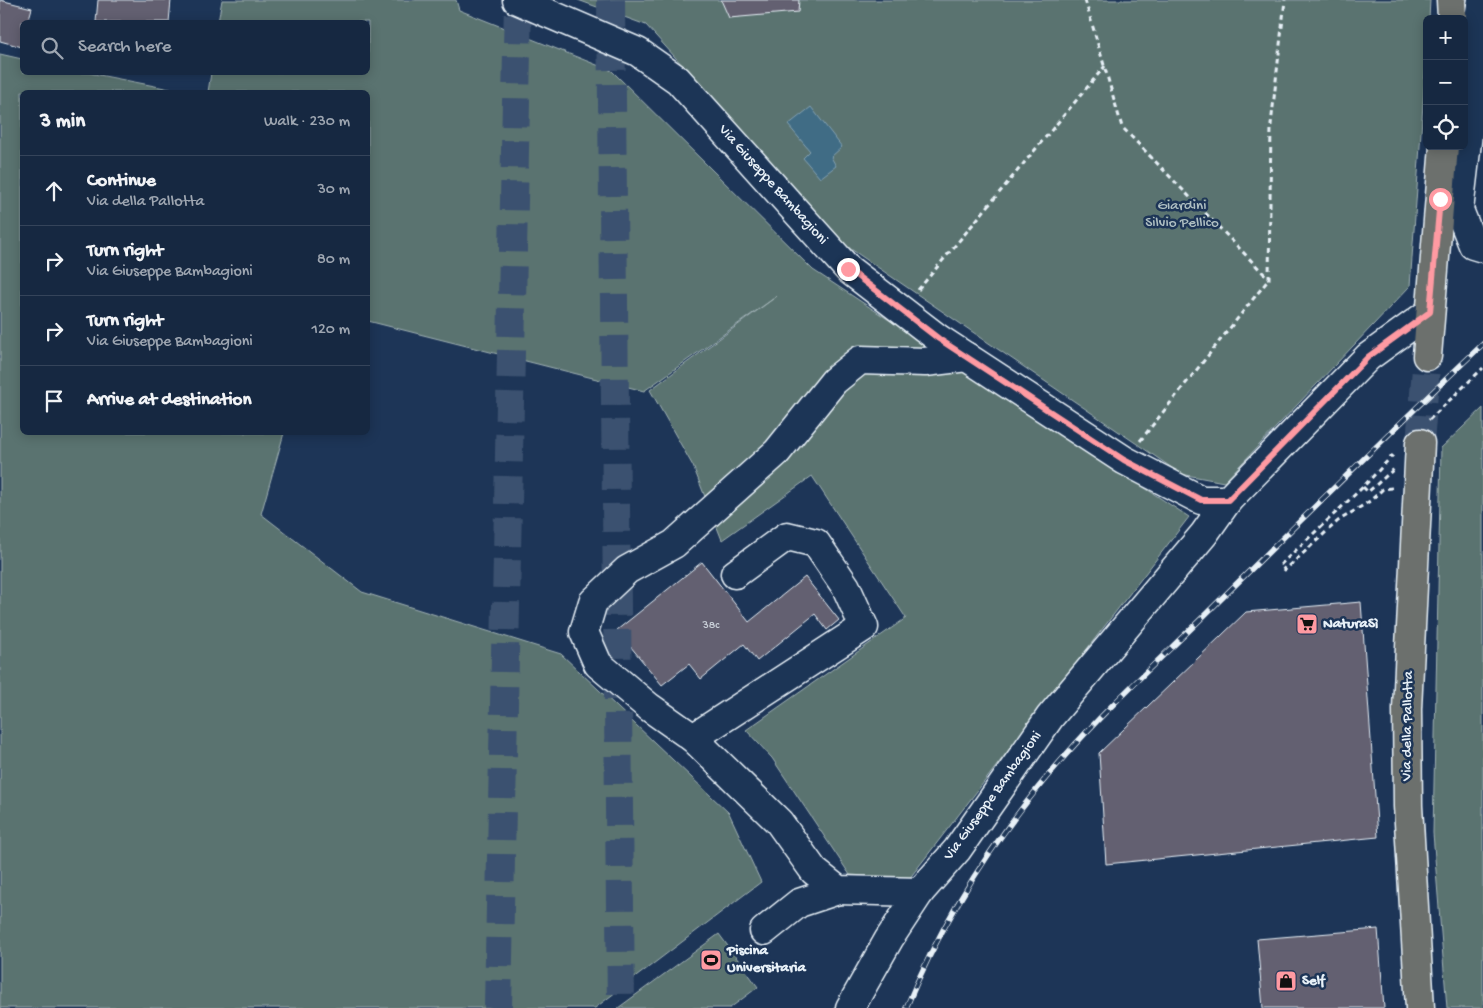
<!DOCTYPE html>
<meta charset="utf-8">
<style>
:root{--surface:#162841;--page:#1f3048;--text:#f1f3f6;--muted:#9ea6b1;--line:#35445a}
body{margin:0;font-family:"Gochi Hand",sans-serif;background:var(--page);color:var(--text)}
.controls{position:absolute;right:15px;top:15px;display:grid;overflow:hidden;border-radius:8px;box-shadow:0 2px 12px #0003}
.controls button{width:45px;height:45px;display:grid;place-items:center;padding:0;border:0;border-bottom:1px solid var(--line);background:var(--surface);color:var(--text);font:25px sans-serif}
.stop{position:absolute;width:15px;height:15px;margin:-11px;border:4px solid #ff9aa2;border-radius:50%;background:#fff}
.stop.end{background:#ff9aa2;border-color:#fff;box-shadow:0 1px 5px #0008}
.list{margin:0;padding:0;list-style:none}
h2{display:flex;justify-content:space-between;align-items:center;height:65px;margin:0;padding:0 20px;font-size:21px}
h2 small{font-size:16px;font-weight:400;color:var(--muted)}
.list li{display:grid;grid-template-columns:32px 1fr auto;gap:15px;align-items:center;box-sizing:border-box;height:70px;padding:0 20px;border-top:1px solid var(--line)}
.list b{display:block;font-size:19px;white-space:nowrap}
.list p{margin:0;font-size:16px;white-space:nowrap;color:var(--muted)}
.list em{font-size:16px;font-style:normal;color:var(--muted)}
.icon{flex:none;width:28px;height:28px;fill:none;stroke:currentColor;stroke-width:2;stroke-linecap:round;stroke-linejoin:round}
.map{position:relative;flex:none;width:1483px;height:1008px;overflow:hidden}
.search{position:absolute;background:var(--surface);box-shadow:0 2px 12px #0003;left:20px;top:20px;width:350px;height:55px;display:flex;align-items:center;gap:12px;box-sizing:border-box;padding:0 18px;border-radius:8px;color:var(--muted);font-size:19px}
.panel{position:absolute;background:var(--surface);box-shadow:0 2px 12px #0003;left:20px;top:90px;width:350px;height:345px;border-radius:8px}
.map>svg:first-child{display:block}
.green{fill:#5a7370;stroke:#a1b2b4}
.water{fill:#406c85;stroke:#83a1b3}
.building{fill:#646071;stroke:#e8f1f8}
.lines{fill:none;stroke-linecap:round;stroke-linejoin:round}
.major-tunnel{stroke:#3b516f;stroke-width:28;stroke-dasharray:28 14;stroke-linecap:butt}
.highway-tunnel{stroke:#3b516f;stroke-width:28;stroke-dasharray:28 14;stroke-linecap:butt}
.minor-casing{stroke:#e8f1f8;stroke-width:31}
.major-casing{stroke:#e8f1f8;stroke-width:31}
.path{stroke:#e8f1f8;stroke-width:3;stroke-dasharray:5 4;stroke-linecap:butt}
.minor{stroke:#1d3557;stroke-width:28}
.major{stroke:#6c706d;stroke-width:28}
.rail-casing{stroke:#e8f1f8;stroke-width:5.5}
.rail{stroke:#1d3557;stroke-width:4;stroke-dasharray:11;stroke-linecap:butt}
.route{stroke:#ff9aa2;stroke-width:6}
.labels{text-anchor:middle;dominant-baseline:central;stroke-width:5;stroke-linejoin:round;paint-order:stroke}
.number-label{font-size:12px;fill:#c7cdd6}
.street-label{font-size:15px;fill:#e8f1f8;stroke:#1d3557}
.park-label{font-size:15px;fill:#afbfc2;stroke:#1d3557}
.poi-label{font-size:15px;font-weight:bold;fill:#e8f1f8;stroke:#1d3557;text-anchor:start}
</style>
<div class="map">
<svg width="1483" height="1008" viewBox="0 0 1483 1008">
<rect width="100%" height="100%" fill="#1d3557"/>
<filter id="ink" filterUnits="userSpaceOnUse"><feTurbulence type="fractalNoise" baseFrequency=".02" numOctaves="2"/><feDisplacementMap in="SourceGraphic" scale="10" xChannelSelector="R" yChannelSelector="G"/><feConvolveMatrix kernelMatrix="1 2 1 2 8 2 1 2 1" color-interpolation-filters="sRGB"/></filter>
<g filter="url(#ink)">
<!-- green -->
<g class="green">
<path d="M222,0H456L459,10L612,71L813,270L1189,517L909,879L850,875L772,758L746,730L906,618L812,476L722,540L693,466L650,390L777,296L644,391L368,321V92H208L211,73L368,72V22H218Z"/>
<path d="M578,0H1430L1429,19H1427V48L1410,286L1224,482L1181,474L845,245L646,25Z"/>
<path d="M0,54L22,59V72L89,73L185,92H22V432L284,433L261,514L362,592L561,654L729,813L761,882L595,1008H0Z"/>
<path d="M1483,408V1008H1447L1433,833L1441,448Z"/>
<path d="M719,934L758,987L730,1008H618Z"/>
</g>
<!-- water -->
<path class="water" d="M811,107L842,147L831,157L836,166L820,178L803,158L810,151L788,125Z"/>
<!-- building -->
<g class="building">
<path d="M0,0L32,8L28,22H22V47L0,41Z"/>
<path d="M98,0H171L169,22H96Z"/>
<path d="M721,0H799L798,12L729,18Z"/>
<path d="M702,562L749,622L805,577L839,620L827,630L815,614L757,661L744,644L701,679L689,664L662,685L617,630Z"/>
<path d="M1361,602L1378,837L1106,864L1099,753L1246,612Z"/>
<path d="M1378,929L1384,1008H1263L1257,939Z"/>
</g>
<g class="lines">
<!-- major-tunnel -->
<path class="major-tunnel" d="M1420,443L1427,356"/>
<!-- highway-tunnel -->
<g class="highway-tunnel">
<path d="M611,0L621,1008"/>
<path d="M498,1008L518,0"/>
</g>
<!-- minor casing -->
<g class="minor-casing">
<g id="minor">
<path d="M517,0L638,52L678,80L848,269L939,339L1124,460L1201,500H1228"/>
<path d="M1482,0L1478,24L1479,39L1459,210L1473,245L1483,248"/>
<path d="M967,357L925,362L860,360L834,381L777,452L674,544L627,570L593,602L584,632L598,664L649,707L693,738L779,822L814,871L838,890L920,892L957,850L1050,717L1204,534L1228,500L1368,357L1430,312"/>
<path d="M693,738L864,627L846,587L816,543L787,536L735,574"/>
<path d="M764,931L799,903L838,890"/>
<path d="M850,1008L889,939L920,892"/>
</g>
</g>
<!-- major casing -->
<g class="major-casing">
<g id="major">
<path d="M1451,0L1452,19"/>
<path d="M1427,356L1444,146"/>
<path d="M1420,443L1407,709L1408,806L1420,1008"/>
</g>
</g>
<!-- path -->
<g class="path">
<path d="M1085,0L1122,127L1269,279"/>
<path d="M918,290L1105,66"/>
<path d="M1429,420L1483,368"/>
<path d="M1140,441L1269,279L1271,125L1285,0"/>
<path d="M1363,487L1368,492L1394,469"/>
<path d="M1392,488L1383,489L1370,501L1338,521L1285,570L1280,565L1363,487L1393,455"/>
</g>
<!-- minor -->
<use href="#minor" class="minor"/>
<!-- major -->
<use href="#major" class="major"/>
<!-- rail casing -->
<g class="rail-casing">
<path id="rail" d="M906,1008C944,916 999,831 1064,757C1111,703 1165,655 1215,605C1304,517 1392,430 1483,344"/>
</g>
<!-- rail -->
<use href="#rail" class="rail"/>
</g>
</g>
<g class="lines" filter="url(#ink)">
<!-- route -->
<path class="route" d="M848,269L939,339L1124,460L1201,500H1228L1368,357L1430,312L1440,199"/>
</g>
<!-- icons -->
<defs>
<g id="supermarket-square" transform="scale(1.125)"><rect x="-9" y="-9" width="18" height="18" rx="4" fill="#ff9aa2" stroke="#1d3557"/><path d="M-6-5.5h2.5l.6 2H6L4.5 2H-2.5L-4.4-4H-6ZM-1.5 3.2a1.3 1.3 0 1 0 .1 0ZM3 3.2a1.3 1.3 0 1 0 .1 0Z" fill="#111"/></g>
<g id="stadium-square" transform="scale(1.125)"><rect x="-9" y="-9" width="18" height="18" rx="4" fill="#ff9aa2" stroke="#1d3557"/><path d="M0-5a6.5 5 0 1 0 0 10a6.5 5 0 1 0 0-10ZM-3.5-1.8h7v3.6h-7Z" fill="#111"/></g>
<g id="shop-square" transform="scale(1.125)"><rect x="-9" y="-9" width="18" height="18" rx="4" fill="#ff9aa2" stroke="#1d3557"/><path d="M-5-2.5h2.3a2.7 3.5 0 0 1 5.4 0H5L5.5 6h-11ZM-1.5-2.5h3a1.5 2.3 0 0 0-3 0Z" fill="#111"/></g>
</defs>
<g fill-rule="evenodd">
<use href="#supermarket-square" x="1307" y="624"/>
<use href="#stadium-square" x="711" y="960"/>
<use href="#shop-square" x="1286" y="981"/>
</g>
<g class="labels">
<!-- number labels -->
<g class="number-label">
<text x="711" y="626">38c</text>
</g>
<!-- street labels -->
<g class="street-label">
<text transform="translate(773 185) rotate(48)">Via Giuseppe Bambagioni</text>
<text transform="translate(1408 726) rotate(-89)">Via della Pallotta</text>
<text transform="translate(993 796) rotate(-54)">Via Giuseppe Bambagioni</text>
</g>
<!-- park labels -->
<g class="park-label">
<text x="1182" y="206">Giardini<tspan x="1182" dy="17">Silvio Pellico</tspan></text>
</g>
<!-- poi labels -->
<g class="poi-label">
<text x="1323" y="624">NaturaSì</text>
<text x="727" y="951">Piscina<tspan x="727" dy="17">Universitaria</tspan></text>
<text x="1302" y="981">Self</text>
</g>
</g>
</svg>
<div class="controls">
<button>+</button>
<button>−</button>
<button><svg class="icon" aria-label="locate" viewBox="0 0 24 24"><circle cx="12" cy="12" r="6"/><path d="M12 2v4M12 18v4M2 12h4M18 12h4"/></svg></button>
</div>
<div class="stop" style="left:1440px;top:199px"></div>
<div class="stop end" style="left:848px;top:269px"></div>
<div class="search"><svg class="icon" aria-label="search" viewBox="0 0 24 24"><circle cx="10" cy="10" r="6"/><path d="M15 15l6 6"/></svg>Search here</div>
<section class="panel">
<h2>3 min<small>Walk · 230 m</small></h2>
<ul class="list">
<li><svg class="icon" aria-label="ahead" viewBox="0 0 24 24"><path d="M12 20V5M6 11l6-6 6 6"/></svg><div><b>Continue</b><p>Via della Pallotta</p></div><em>30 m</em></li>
<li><svg class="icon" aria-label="right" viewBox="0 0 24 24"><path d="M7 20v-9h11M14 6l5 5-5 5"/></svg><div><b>Turn right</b><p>Via Giuseppe Bambagioni</p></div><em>80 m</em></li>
<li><svg class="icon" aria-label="right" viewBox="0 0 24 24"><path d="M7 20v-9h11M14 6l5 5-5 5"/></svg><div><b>Turn right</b><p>Via Giuseppe Bambagioni</p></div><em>120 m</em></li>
<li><svg class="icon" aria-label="arrive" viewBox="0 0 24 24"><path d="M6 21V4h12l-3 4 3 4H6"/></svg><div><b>Arrive at destination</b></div></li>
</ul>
</section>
</div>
